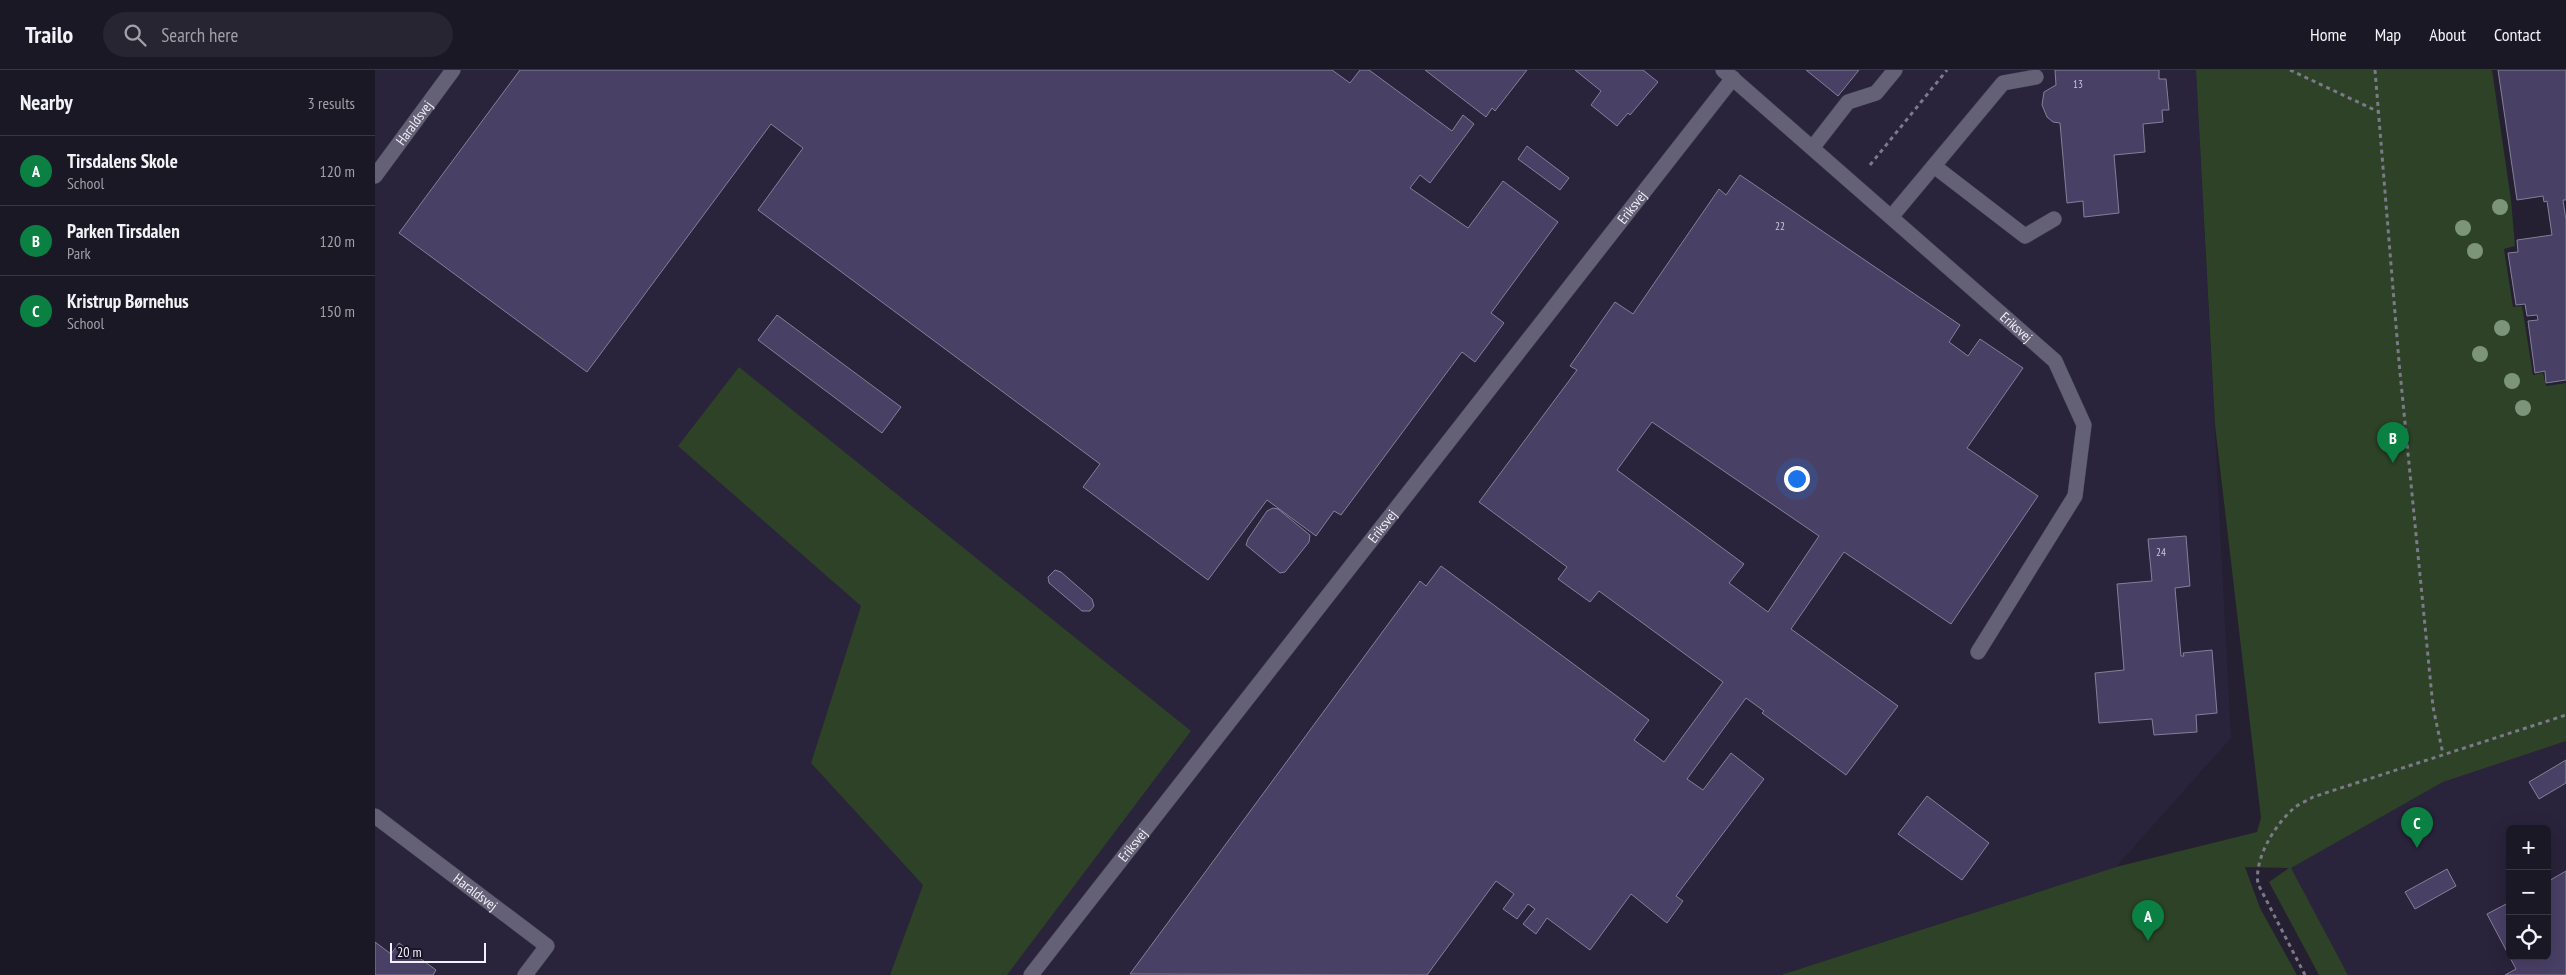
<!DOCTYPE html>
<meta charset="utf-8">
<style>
:root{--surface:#1b1825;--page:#282532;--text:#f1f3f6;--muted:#a0a0a7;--line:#393742;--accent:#0b8043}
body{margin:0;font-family:"PT Sans Narrow",sans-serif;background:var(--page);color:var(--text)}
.controls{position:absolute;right:15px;bottom:15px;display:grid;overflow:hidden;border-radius:8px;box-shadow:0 5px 20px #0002}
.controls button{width:45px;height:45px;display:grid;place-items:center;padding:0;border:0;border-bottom:1px solid var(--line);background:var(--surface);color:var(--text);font:25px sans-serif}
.scale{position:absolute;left:15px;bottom:12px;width:96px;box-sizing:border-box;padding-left:5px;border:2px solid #f2f0fc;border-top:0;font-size:14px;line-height:18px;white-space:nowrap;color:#f2f0fc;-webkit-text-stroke:4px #1a1627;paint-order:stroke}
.you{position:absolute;left:1421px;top:408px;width:18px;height:18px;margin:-12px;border:4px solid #fff;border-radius:50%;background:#1a73e8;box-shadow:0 0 0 8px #1a73e833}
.badge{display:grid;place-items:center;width:32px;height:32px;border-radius:50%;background:var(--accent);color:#fff;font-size:16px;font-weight:700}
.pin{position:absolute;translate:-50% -41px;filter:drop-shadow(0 1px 2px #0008)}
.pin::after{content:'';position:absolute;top:26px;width:18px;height:15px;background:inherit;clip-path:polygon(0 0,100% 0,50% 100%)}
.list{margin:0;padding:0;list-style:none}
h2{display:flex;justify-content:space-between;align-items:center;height:65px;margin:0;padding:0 20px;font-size:21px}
h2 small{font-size:16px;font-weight:400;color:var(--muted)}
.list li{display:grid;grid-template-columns:32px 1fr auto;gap:15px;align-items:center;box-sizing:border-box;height:70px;padding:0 20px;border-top:1px solid var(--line)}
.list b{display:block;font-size:19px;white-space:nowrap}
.list p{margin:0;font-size:16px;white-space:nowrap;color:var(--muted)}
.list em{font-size:16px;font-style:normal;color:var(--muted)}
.icon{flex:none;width:28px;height:28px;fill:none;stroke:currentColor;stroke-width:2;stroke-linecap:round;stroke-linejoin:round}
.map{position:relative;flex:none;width:2191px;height:905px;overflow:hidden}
header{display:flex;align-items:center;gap:30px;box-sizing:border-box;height:70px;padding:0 25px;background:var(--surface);border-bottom:1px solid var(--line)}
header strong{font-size:24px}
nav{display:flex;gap:28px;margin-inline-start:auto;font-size:18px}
.search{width:350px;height:45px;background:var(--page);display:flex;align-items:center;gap:12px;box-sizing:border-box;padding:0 18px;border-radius:28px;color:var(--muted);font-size:19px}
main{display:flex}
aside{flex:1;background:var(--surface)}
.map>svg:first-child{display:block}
.built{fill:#29233b;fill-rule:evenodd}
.green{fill:#2d4227}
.building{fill:#494066;stroke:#858097;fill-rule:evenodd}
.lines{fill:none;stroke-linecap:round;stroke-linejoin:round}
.minor-casing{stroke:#3f3c4b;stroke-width:16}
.path{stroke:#7c7988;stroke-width:3;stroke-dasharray:4 4;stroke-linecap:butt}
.minor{stroke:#646075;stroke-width:15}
.tree{fill:#7b947a}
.labels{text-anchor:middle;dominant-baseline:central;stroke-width:5;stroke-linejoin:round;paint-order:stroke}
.number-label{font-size:11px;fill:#c8c4d6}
.street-label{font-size:14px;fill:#f2f0fc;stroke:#1a1627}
</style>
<header>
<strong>Trailo</strong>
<div class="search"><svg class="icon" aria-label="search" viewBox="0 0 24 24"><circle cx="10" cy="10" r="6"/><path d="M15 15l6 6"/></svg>Search here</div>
<nav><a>Home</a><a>Map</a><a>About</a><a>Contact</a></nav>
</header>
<main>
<aside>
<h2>Nearby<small>3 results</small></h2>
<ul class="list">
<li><span class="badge">A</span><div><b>Tirsdalens Skole</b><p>School</p></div><em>120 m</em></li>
<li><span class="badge">B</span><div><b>Parken Tirsdalen</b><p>Park</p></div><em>120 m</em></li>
<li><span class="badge">C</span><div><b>Kristrup Børnehus</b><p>School</p></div><em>150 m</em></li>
</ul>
</aside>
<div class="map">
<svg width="2191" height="905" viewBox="0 0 2191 905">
<rect width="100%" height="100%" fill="#242031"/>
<!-- built -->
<g class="built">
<path d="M0,0H1821L1856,668L1741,797L1406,905H0Z"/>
<path d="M2191,671V905H1973L1915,798L2068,712ZM2135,759H2172V886H2135Z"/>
</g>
<!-- green -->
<g class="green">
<path d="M1821,0H2117L2136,130L2140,176L2129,179L2138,237L2147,236L2158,305L2168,303L2171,316L2191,313V671L2068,712L1916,798L1973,905H1944L1894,812L1914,798L1870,797L1885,838L1922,905H1406L1741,797L1882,762L1886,748L1840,355Z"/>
<path d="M364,297L816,661L632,905H515L548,815L436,693L486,536L303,376Z"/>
</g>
<!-- building -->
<g class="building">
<path d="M145,0H957L975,13L985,0H994L1077,61L1088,45L1099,54L1055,113L1045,105L1035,118L1093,158L1128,111L1183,152L1116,243L1129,253L1100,292L1087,282L966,445L959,441L941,466L892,430L833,510L708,417L725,394L383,140L428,78L396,54L212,302L24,163Z"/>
<path d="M1050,0H1152L1120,41L1117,38L1111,47Z"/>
<path d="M1200,0H1268L1283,12L1255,45L1253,43L1242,56L1216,35L1226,21Z"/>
<path d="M1431,0H1484L1463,26Z"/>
<path d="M1680,0H1784V9H1791L1794,40H1787L1788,52L1768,54L1770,82L1739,85L1744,143L1709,147L1708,131L1692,133L1685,53L1678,52L1672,47L1667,35L1669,22L1681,15Z"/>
<path d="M2123,0H2191V130H2188L2191,150V310L2171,313L2170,301L2160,303L2153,251L2163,250L2162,245L2152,246L2150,234L2141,235L2133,183L2143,182L2142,170L2177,165L2172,131L2169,132L2168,126L2142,130Z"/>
<path d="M1152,76L1194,108L1185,120L1143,89Z"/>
<path d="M1365,105L1585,255L1574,272L1593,286L1605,269L1648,298L1592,378L1663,426L1576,554L1469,482L1416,559L1523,636L1471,705L1387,643L1389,641L1371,628L1312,709L1328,720L1356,683L1389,709L1301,826L1308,831L1292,853L1256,824L1215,880L1172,848L1161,864L1148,854L1160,839L1153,834L1142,849L1128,839L1139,824L1121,811L1052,905L755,904L1045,511L1051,516L1066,496L1274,650L1259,670L1289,692L1348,612L1224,521L1215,532L1183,509L1192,497L1104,432L1202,300L1195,296L1240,232L1258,244L1344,119L1351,125ZM1277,352L1444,466L1393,542L1354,513L1369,494L1242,400Z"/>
<path d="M402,245L526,337L507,363L383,270Z"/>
<path d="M898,438L903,439L935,465L934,472L910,502L905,503L871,475L873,469L892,441Z"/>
<path d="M1811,466L1815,516L1800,518L1806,586H1809L1808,583L1837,580L1842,643L1821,645L1822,662L1779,665L1777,649L1724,653L1720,603L1749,600L1742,514L1777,511L1773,469Z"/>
<path d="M680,500L686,502L717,529L719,536L715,541H707L674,513L673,507Z"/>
<path d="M2191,690V713L2164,729L2154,712Z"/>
<path d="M1552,726L1614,773L1587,810L1523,764Z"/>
<path d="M2072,799L2081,816L2040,839L2030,822Z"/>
<path d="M2191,801V905H2130L2141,899L2112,844L2135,832V886H2172V812Z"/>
<path d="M0,872L16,884L24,873L61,900L58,905H0Z"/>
</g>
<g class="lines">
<!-- minor casing -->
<g class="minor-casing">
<g id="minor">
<path id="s1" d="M1348,0L1680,291L1709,355L1700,426L1603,582"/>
<path d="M1438,77L1473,32L1501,23L1520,0"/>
<path d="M1559,96L1650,166L1679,149"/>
<path id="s2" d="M0,106L78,0"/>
<path d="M1517,146L1628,13L1661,7"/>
<path id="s3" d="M0,746L172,876L150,905"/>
<path id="s4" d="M656,905L1358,8"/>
</g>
</g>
<!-- path -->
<g class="path">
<path d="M1915,0L2004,42"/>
<path d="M2000,0L2024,292L2058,637L2068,684"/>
<path d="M1495,95L1572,0"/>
<path d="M1930,905L1883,814C1879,789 1899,756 1918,739C1923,734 1932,731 1938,727L2191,645"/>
</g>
<!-- minor -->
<use href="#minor" class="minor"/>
</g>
<!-- trees -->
<g class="tree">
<circle cx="2125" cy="137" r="8"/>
<circle cx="2088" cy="158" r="8"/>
<circle cx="2100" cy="181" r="8"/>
<circle cx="2127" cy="258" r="8"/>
<circle cx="2105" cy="284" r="8"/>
<circle cx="2137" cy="311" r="8"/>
<circle cx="2148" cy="338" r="8"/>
</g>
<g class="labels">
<!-- number labels -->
<g class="number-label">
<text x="1703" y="14">13</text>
<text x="1405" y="156">22</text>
<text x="1786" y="482">24</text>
</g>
<!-- street labels -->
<g class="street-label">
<text stroke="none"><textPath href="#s2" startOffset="66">Haraldsvej</textPath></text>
<text stroke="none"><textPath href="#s4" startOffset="975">Eriksvej</textPath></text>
<text stroke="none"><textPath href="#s1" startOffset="390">Eriksvej</textPath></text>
<text stroke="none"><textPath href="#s4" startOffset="570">Eriksvej</textPath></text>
<text stroke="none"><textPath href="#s4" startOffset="165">Eriksvej</textPath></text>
<text stroke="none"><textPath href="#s3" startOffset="126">Haraldsvej</textPath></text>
</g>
</g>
</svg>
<div class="controls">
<button>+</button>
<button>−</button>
<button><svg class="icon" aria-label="locate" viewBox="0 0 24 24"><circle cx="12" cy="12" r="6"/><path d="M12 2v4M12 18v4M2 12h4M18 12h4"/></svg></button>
</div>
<div class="scale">20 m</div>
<div class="you"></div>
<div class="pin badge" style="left:1773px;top:871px">A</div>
<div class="pin badge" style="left:2018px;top:393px">B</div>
<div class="pin badge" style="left:2042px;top:778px">C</div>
</div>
</main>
